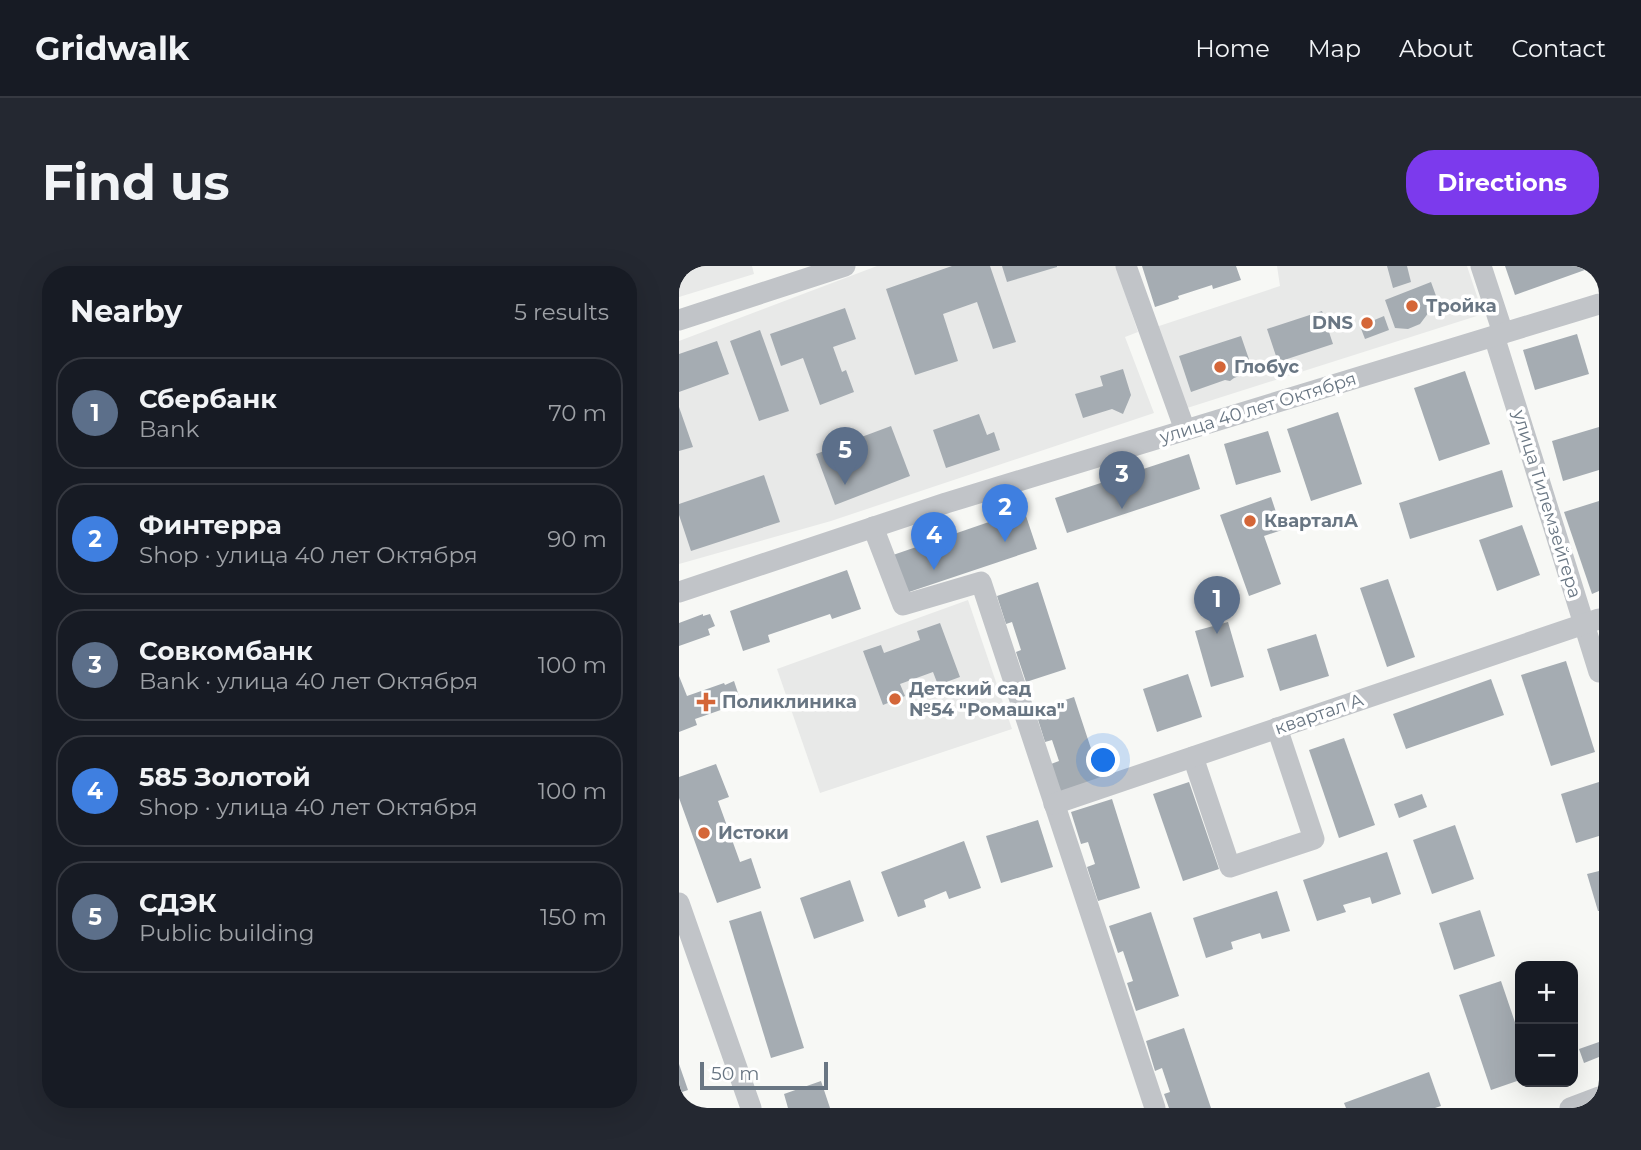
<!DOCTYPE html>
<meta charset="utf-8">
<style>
:root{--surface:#171b24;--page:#242831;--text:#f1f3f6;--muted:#9ea1a6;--line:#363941;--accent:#7c3aed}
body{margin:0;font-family:Montserrat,sans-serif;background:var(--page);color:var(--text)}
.controls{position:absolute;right:21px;bottom:21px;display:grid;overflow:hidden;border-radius:14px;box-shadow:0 7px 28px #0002}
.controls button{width:63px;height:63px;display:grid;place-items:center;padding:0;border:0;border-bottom:2px solid var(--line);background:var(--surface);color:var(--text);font:35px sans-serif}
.scale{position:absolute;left:21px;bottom:18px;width:128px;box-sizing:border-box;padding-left:7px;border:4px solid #697683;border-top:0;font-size:19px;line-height:24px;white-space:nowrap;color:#697683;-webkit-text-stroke:5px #fff;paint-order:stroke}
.you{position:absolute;left:425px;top:495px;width:24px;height:24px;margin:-18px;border:5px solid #fff;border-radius:50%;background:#1a73e8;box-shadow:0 0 0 10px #1a73e833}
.badge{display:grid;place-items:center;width:46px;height:46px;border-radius:50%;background:var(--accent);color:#fff;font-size:23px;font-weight:700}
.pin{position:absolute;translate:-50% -58px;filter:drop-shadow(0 2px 4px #0008)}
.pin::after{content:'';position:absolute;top:37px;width:24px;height:21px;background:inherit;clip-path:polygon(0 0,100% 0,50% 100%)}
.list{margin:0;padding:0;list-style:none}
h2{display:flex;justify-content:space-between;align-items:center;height:91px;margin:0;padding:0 28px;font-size:30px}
h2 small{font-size:23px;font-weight:400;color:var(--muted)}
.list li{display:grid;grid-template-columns:46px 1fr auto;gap:21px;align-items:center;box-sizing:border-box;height:112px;margin:0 14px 14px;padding:0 14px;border:2px solid var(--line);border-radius:28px}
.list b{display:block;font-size:26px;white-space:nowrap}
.list p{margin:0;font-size:23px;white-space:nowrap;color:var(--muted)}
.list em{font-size:23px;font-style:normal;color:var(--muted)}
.map{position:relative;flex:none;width:920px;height:842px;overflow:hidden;border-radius:28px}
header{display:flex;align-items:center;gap:42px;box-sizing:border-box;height:98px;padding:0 35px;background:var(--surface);border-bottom:2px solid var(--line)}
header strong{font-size:33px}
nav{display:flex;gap:38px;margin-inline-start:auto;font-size:24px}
.intro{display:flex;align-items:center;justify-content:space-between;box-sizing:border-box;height:168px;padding:0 42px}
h1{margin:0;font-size:49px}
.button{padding:18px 32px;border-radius:28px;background:var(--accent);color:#fff;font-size:24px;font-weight:700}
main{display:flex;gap:42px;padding:0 42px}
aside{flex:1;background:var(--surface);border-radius:28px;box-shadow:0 7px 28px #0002}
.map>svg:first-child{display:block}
.built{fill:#e8e9e8}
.building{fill:#a5acb2}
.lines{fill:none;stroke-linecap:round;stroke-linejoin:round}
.minor{stroke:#c1c4c8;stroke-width:21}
.poi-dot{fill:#d46638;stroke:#fff;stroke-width:2.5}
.labels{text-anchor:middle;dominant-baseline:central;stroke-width:7;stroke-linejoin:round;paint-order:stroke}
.poi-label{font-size:18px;font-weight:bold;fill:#697683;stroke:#fff;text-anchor:start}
.street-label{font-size:18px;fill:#697683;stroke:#fff}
</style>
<header>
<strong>Gridwalk</strong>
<nav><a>Home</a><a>Map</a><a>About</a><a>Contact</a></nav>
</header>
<div class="intro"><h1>Find us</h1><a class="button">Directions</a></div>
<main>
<aside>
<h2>Nearby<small>5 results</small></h2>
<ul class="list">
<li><span class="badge" style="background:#5c6f8a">1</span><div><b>Сбербанк</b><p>Bank</p></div><em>70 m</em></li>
<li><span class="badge" style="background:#3f7fe0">2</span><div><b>Финтерра</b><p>Shop · улица 40 лет Октября</p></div><em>90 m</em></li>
<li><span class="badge" style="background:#5c6f8a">3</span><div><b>Совкомбанк</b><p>Bank · улица 40 лет Октября</p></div><em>100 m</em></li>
<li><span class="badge" style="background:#3f7fe0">4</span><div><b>585 Золотой</b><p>Shop · улица 40 лет Октября</p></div><em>100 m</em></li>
<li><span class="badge" style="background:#5c6f8a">5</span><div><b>СДЭК</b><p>Public building</p></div><em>150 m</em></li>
</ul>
</aside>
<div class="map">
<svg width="920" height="842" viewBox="0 0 920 842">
<rect width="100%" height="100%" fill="#f7f8f5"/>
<!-- built -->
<g class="built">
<path d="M0,0H73L75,8L0,31Z"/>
<path d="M198,0H437L459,66L446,71L475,147L152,255L0,298V75Z"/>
<path d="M598,0H788L804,48L505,143L477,61L601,20Z"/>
<path d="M289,334L333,463L141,527L98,403Z"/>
</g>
<!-- building -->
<g class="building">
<path d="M273,0H311L337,76L314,83L298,36L264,48L279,95L236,109L207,23Z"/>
<path d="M323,0H378V1L328,16Z"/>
<path d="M463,0H557L562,14L534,23L533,19L499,30L500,33L476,41Z"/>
<path d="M708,0H728L732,16L714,22Z"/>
<path d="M826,0H917L836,29Z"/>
<path d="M752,16L760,38L750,46L741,58L729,63L716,62L706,34Z"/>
<path d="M166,42L177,73L154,81L163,106L167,104L175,126L141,139L124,92L102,100L91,68Z"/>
<path d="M643,45L654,78L599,96L588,63Z"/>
<path d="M705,50L710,64L686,73L681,60Z"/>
<path d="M81,64L110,145L80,155L51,75Z"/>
<path d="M898,68L910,108L856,124L844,84Z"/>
<path d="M562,70L574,105L555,112L551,115L546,114L512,126L500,90Z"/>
<path d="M38,75L50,108L0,126V88Z"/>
<path d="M444,103L452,129L444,148L433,143L404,152L396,128L424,120L421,110Z"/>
<path d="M786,105L811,178L760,195L735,122Z"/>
<path d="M0,141L14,181L0,185Z"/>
<path d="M659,146L683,218L632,235L608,163Z"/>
<path d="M300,148L308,169L315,166L321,184L267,202L254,164Z"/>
<path d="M212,160L231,210L156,239L137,188Z"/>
<path d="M920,161V204L884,215L873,175Z"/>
<path d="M589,165L602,206L557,219L545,178Z"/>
<path d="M510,188L521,223L388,267L376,232Z"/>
<path d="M823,204L834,241L731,273L720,237Z"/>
<path d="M85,209L101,256L12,285L0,249V238Z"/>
<path d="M592,231L603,264L585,270L602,318L570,330L541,249Z"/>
<path d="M920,235V325L913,328L885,246Z"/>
<path d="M345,244L358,283L227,327L214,289Z"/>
<path d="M843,259L861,309L818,325L800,274Z"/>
<path d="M168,304L182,343L153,353L151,348L89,369L91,376L64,385L51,345Z"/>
<path d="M709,313L736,391L708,401L681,322Z"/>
<path d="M359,316L387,403L347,416L337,386L342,384L333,356L327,358L318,330Z"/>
<path d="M24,348V350L31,348L36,360L29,363L31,369L0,380V357Z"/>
<path d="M549,356L565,411L532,421L516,365Z"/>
<path d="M261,357L281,411L259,419L254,406L221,418L226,430L204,439L184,385L202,379L205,387L241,374L238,365Z"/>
<path d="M637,368L650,410L601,425L588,383Z"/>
<path d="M887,395L916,486L872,500L842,409Z"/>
<path d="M509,408L523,451L478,466L464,423Z"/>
<path d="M0,410L8,430L45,417L46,419L55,415L60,430L54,433L56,439L16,453L18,459L0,466Z"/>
<path d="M812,413L825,449L727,483L714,448Z"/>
<path d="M395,431L423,516L383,529L372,498L380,495L373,474L366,476L356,444Z"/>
<path d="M665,472L696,559L660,572L630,484Z"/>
<path d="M37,498L50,531L39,535L61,596L72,592L82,622L38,637L0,532V511Z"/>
<path d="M510,516L540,603L504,615L474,528Z"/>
<path d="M920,516V570L897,577L882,528Z"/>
<path d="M743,528L748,541L720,552L715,538Z"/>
<path d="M433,533L461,622L419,635L408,601L416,598L409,576L402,578L392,546Z"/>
<path d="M359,554L374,601L322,617L307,570Z"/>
<path d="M776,559L795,613L753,628L734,574Z"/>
<path d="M285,575L302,622L270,633L267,625L245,634L247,641L219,651L202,606Z"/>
<path d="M708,586L722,628L693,638L691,631L664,639L667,646L638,655L624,614Z"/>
<path d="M920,605V645H919L908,608Z"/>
<path d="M171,614L185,655L135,673L121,632Z"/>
<path d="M598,625L611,665L583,673L581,667L552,676L554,683L527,692L514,652Z"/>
<path d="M801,644L816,690L775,704L760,657Z"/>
<path d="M82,645L125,782L92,792L50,655Z"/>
<path d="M472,646L500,730L457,745L448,717L454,715L444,685L439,687L430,660Z"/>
<path d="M822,715L841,771V814L812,824L780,729Z"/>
<path d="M505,762L532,842H490L485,828L491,826L483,802L476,805L467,775Z"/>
<path d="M920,776V791L905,797L900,783Z"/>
<path d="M0,798L9,824L0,827Z"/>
<path d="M750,806L762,840L756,842H667L665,837Z"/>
<path d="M142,815L151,842H109L105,828Z"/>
</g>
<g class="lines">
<!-- minor -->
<g class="minor">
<path d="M447,0L506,164"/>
<path d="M802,0L824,67"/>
<path d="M0,54L166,0"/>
<path d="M815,70L920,406"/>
<path d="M194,261L224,339L302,316L476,842"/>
<path d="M0,326L267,237L920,38"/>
<path d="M514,491L551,601L635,573L598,462"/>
<path d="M375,538L920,353"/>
<path d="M0,637L72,842"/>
<path d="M891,842L920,831"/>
</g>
</g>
<!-- markers -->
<g class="poi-dot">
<circle cx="733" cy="40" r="7"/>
<circle cx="688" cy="57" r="7"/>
<circle cx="541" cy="101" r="7"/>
<circle cx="571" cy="255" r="7"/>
<circle cx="216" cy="433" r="7"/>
<path d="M23.5 425.5h7v7h7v7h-7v7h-7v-7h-7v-7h7z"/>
<circle cx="25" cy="567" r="7"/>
</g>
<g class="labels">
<!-- poi labels -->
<g class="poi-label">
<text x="747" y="40">Тройка</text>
<text x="674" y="57" text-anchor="end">DNS</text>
<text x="555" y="101">Глобус</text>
<text x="585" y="255">КварталА</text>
<text x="230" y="423">Детский сад<tspan x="230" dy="21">№54 "Ромашка"</tspan></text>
<text x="43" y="436">Поликлиника</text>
<text x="39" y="567">Истоки</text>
</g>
<!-- street labels -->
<g class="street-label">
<text transform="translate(579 142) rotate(-17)">улица 40 лет Октября</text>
<text transform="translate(868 238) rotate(73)">улица Тилемзейгера</text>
<text transform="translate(640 448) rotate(-19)">квартал А</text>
</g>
</g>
</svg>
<div class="controls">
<button>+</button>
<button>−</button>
</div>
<div class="scale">50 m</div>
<div class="you"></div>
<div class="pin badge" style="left:538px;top:368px;background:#5c6f8a">1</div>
<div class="pin badge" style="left:326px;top:276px;background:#3f7fe0">2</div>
<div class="pin badge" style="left:443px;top:243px;background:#5c6f8a">3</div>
<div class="pin badge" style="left:255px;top:304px;background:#3f7fe0">4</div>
<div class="pin badge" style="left:166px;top:219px;background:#5c6f8a">5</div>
</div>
</main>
